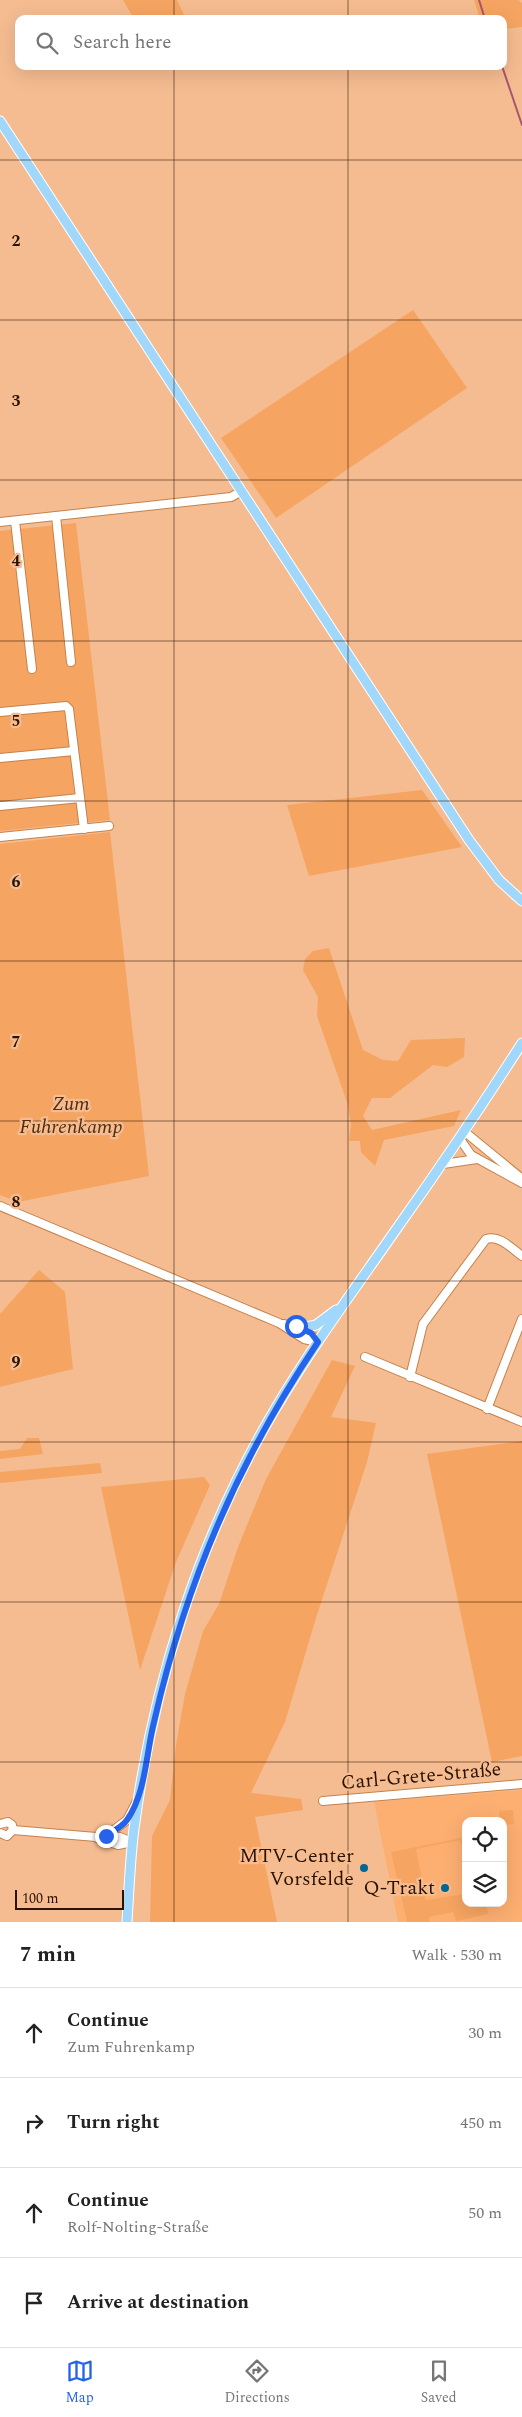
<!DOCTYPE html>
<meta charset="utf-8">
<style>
:root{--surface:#fff;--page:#f6f6f6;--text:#222;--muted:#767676;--line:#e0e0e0;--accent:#2563eb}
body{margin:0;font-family:Spectral,serif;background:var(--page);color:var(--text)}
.controls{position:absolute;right:15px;bottom:15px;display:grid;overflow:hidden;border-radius:10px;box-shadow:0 5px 20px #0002}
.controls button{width:45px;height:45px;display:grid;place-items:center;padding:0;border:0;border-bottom:1px solid var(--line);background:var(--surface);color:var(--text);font:25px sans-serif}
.scale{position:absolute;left:15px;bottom:12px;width:109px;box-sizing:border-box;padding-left:5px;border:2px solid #2c1300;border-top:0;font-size:14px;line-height:18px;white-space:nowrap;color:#2c1300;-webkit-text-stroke:4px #f5bc91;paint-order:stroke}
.stop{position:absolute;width:15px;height:15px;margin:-11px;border:4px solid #2563eb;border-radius:50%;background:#fff}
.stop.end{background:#2563eb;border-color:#fff;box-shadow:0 1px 5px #0008}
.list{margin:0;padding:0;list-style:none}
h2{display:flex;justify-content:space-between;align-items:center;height:65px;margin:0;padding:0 20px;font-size:21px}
h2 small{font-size:16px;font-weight:400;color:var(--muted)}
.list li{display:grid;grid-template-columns:32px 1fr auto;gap:15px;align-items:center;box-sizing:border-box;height:90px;padding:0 20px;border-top:1px solid var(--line)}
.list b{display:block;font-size:19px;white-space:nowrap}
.list p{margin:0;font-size:16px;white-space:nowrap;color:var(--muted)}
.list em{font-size:16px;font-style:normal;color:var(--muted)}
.icon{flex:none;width:28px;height:28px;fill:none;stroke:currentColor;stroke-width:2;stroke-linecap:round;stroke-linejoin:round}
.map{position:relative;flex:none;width:522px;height:1922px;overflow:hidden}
.search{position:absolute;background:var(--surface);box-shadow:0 5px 20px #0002;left:15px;right:15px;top:15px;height:55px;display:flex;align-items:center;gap:12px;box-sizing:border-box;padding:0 18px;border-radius:10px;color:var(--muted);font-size:19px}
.sheet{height:425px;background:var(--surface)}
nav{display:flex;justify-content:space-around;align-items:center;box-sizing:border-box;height:70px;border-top:1px solid var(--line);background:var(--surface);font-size:14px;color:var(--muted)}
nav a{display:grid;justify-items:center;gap:2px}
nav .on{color:var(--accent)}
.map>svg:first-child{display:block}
.built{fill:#fdaf72;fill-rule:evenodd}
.green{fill:#f6a461}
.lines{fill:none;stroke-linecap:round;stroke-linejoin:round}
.stream{stroke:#a7566b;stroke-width:2}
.minor-casing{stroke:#c5824b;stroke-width:10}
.major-casing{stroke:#fff;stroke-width:11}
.minor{stroke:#fff;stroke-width:8}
.major{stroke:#a0d7fa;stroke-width:9}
.route{stroke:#2563eb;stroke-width:6}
.grid{fill:none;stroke:#2c1300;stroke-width:1;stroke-opacity:0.55}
.poi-dot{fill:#026795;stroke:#f5bc91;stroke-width:2}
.labels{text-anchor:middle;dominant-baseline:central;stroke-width:4.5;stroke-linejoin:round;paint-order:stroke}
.park-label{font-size:20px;font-style:italic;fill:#512e10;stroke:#f5bc91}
.street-label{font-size:20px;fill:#2c1300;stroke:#f5bc91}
.poi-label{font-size:20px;fill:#2c1300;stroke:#f5bc91;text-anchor:end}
.grid-label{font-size:16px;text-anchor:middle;font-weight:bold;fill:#2c1300;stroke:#f5bc91;stroke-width:4.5;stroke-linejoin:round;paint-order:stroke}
</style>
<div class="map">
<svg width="522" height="1922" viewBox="0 0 522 1922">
<rect width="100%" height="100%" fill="#f5bc91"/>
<!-- built -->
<path class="built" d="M522,1790V1922H398L374,1802ZM466,1821H503V1903H466Z"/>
<!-- green -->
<g class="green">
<path d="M123,0H177L186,19H134Z"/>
<path d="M474,0H518L522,3V27L503,29V19H480Z"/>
<path d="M413,310L467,388L276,518L221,438Z"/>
<path d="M76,523L110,820L0,831V531Z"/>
<path d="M422,790L462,847L309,876L287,805Z"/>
<path d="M110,832L149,1176L18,1202L0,1195V844Z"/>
<path d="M329,948L363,1050L383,1060L398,1061L411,1040L465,1038L464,1057L447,1067L433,1065L390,1098H372L363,1116L372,1130L461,1110L454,1126L384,1140L375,1166L361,1152L360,1141H349L351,1125L348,1105L317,1016L318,997L303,970L305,959L313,951Z"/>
<path d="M39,1270L65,1292L73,1369L0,1387V1314Z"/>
<path d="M332,1360L355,1366L331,1417L376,1423L367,1462L316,1618L285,1722L251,1793L301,1799L303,1810L255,1817L277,1922H150L152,1836L170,1800L176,1745L185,1694L203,1631L219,1604L238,1547L266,1479Z"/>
<path d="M27,1438H39L43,1454L0,1459V1451L20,1449Z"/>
<path d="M522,1441V1756L492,1762L427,1454Z"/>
<path d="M100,1463L102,1473L0,1483V1472Z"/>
<path d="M204,1477L210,1485L176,1562L140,1670L101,1487Z"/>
<path d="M513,1810L514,1824L503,1825V1821H500L499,1811Z"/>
<path d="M466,1837V1847L465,1843L461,1844L460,1840L416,1849L426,1900L466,1894V1903H486L488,1914L456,1921L453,1912L429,1917V1922H407L391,1852Z"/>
</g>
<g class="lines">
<!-- stream -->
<g class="stream">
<path d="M479,0L485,19"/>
<path d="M502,66L522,125"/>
</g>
<!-- minor casing -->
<g class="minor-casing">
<g id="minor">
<path d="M56,516L71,662"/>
<path d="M15,521L32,669"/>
<path d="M0,522L231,497L242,491"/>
<path d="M0,712L66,706L69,709L84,829"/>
<path d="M0,758L74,751"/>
<path d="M0,806L80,798"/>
<path d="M0,837L109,826"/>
<path d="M465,1132L521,1178"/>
<path d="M460,1139L471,1155L522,1183"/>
<path d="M443,1164L477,1159"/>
<path d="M0,1206L279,1323L304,1339L318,1342"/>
<path d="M283,1324L305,1329L318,1342"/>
<path d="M365,1357L522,1422"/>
<path d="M410,1377L423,1324L486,1239C500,1235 511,1248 522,1256"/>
<path d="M487,1409L522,1319"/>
<path d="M323,1801L522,1784"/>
<path d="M0,1824L8,1822L12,1825L13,1830"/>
<path d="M13,1830L96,1837H120L132,1842"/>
<path d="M0,1833L7,1836L13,1830"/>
<path d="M106,1836L127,1820L137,1801"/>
<path d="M97,1838L118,1845L132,1842"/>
</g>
</g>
<!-- major casing -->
<g class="major-casing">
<g id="major">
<path d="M0,121L469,840L499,880L522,901"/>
<path d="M301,1328L316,1325L336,1310"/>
<path d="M127,1922C129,1891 130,1859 134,1829C153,1683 199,1538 274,1411C311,1348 354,1290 395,1231C439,1169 481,1107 522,1043"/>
</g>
</g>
<!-- minor -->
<use href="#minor" class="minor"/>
<!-- major -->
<use href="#major" class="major"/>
</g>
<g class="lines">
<!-- route -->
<path class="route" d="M106,1836C112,1832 122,1827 127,1820C146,1793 146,1753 154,1722C186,1582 238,1461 318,1342L311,1333L296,1326"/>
</g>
<!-- grid -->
<path class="grid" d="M174,0V19M348,0V19M174,66V1922M348,66V1922M0,160H522M0,320H522M0,480H522M0,641H522M0,801H522M0,961H522M0,1121H522M0,1281H522M0,1442H522M0,1602H522M0,1762H522"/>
<!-- markers -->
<g class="poi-dot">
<circle cx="364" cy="1868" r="5"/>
<circle cx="445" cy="1888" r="5"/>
</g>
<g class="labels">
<!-- park labels -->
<g class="park-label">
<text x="71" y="1104">Zum<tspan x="71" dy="23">Fuhrenkamp</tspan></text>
</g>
<!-- street labels -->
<g class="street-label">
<text transform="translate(421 1776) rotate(-5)">Carl-Grete-Straße</text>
</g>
<!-- poi labels -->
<g class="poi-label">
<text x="354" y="1856">MTV-Center<tspan x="354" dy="23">Vorsfelde</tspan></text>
<text x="435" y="1888">Q-Trakt</text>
</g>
</g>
<g class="grid-label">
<text x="16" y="246">2</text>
<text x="16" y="406">3</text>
<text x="16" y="566">4</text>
<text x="16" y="726">5</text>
<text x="16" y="887">6</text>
<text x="16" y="1047">7</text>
<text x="16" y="1207">8</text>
<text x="16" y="1367">9</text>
</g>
</svg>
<div class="controls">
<button><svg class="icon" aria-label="locate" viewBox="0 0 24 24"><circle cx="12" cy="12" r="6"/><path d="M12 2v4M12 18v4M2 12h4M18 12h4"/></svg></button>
<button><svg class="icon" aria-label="layers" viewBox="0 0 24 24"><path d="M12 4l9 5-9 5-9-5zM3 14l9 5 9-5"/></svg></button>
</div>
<div class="scale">100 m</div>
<div class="stop" style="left:296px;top:1326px"></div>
<div class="stop end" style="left:106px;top:1836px"></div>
<div class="search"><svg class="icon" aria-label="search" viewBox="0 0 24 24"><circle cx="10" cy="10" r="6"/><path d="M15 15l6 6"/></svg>Search here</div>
</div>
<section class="sheet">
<h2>7 min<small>Walk · 530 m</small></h2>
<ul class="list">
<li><svg class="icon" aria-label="ahead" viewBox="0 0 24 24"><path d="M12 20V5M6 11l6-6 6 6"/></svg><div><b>Continue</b><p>Zum Fuhrenkamp</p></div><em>30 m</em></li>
<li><svg class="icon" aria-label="right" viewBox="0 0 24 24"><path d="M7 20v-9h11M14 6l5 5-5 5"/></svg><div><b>Turn right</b></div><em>450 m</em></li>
<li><svg class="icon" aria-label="ahead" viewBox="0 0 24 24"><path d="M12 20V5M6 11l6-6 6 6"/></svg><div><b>Continue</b><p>Rolf-Nolting-Straße</p></div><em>50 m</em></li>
<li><svg class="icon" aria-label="arrive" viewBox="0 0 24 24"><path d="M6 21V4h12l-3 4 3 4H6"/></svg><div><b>Arrive at destination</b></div></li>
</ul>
</section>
<nav>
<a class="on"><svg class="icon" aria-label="map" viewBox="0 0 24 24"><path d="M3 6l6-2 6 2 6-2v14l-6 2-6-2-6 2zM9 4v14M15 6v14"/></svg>Map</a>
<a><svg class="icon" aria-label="directions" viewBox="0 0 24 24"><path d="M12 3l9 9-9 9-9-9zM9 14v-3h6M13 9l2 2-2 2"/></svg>Directions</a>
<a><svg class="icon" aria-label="saved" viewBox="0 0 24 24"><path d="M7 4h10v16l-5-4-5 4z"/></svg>Saved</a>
</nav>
